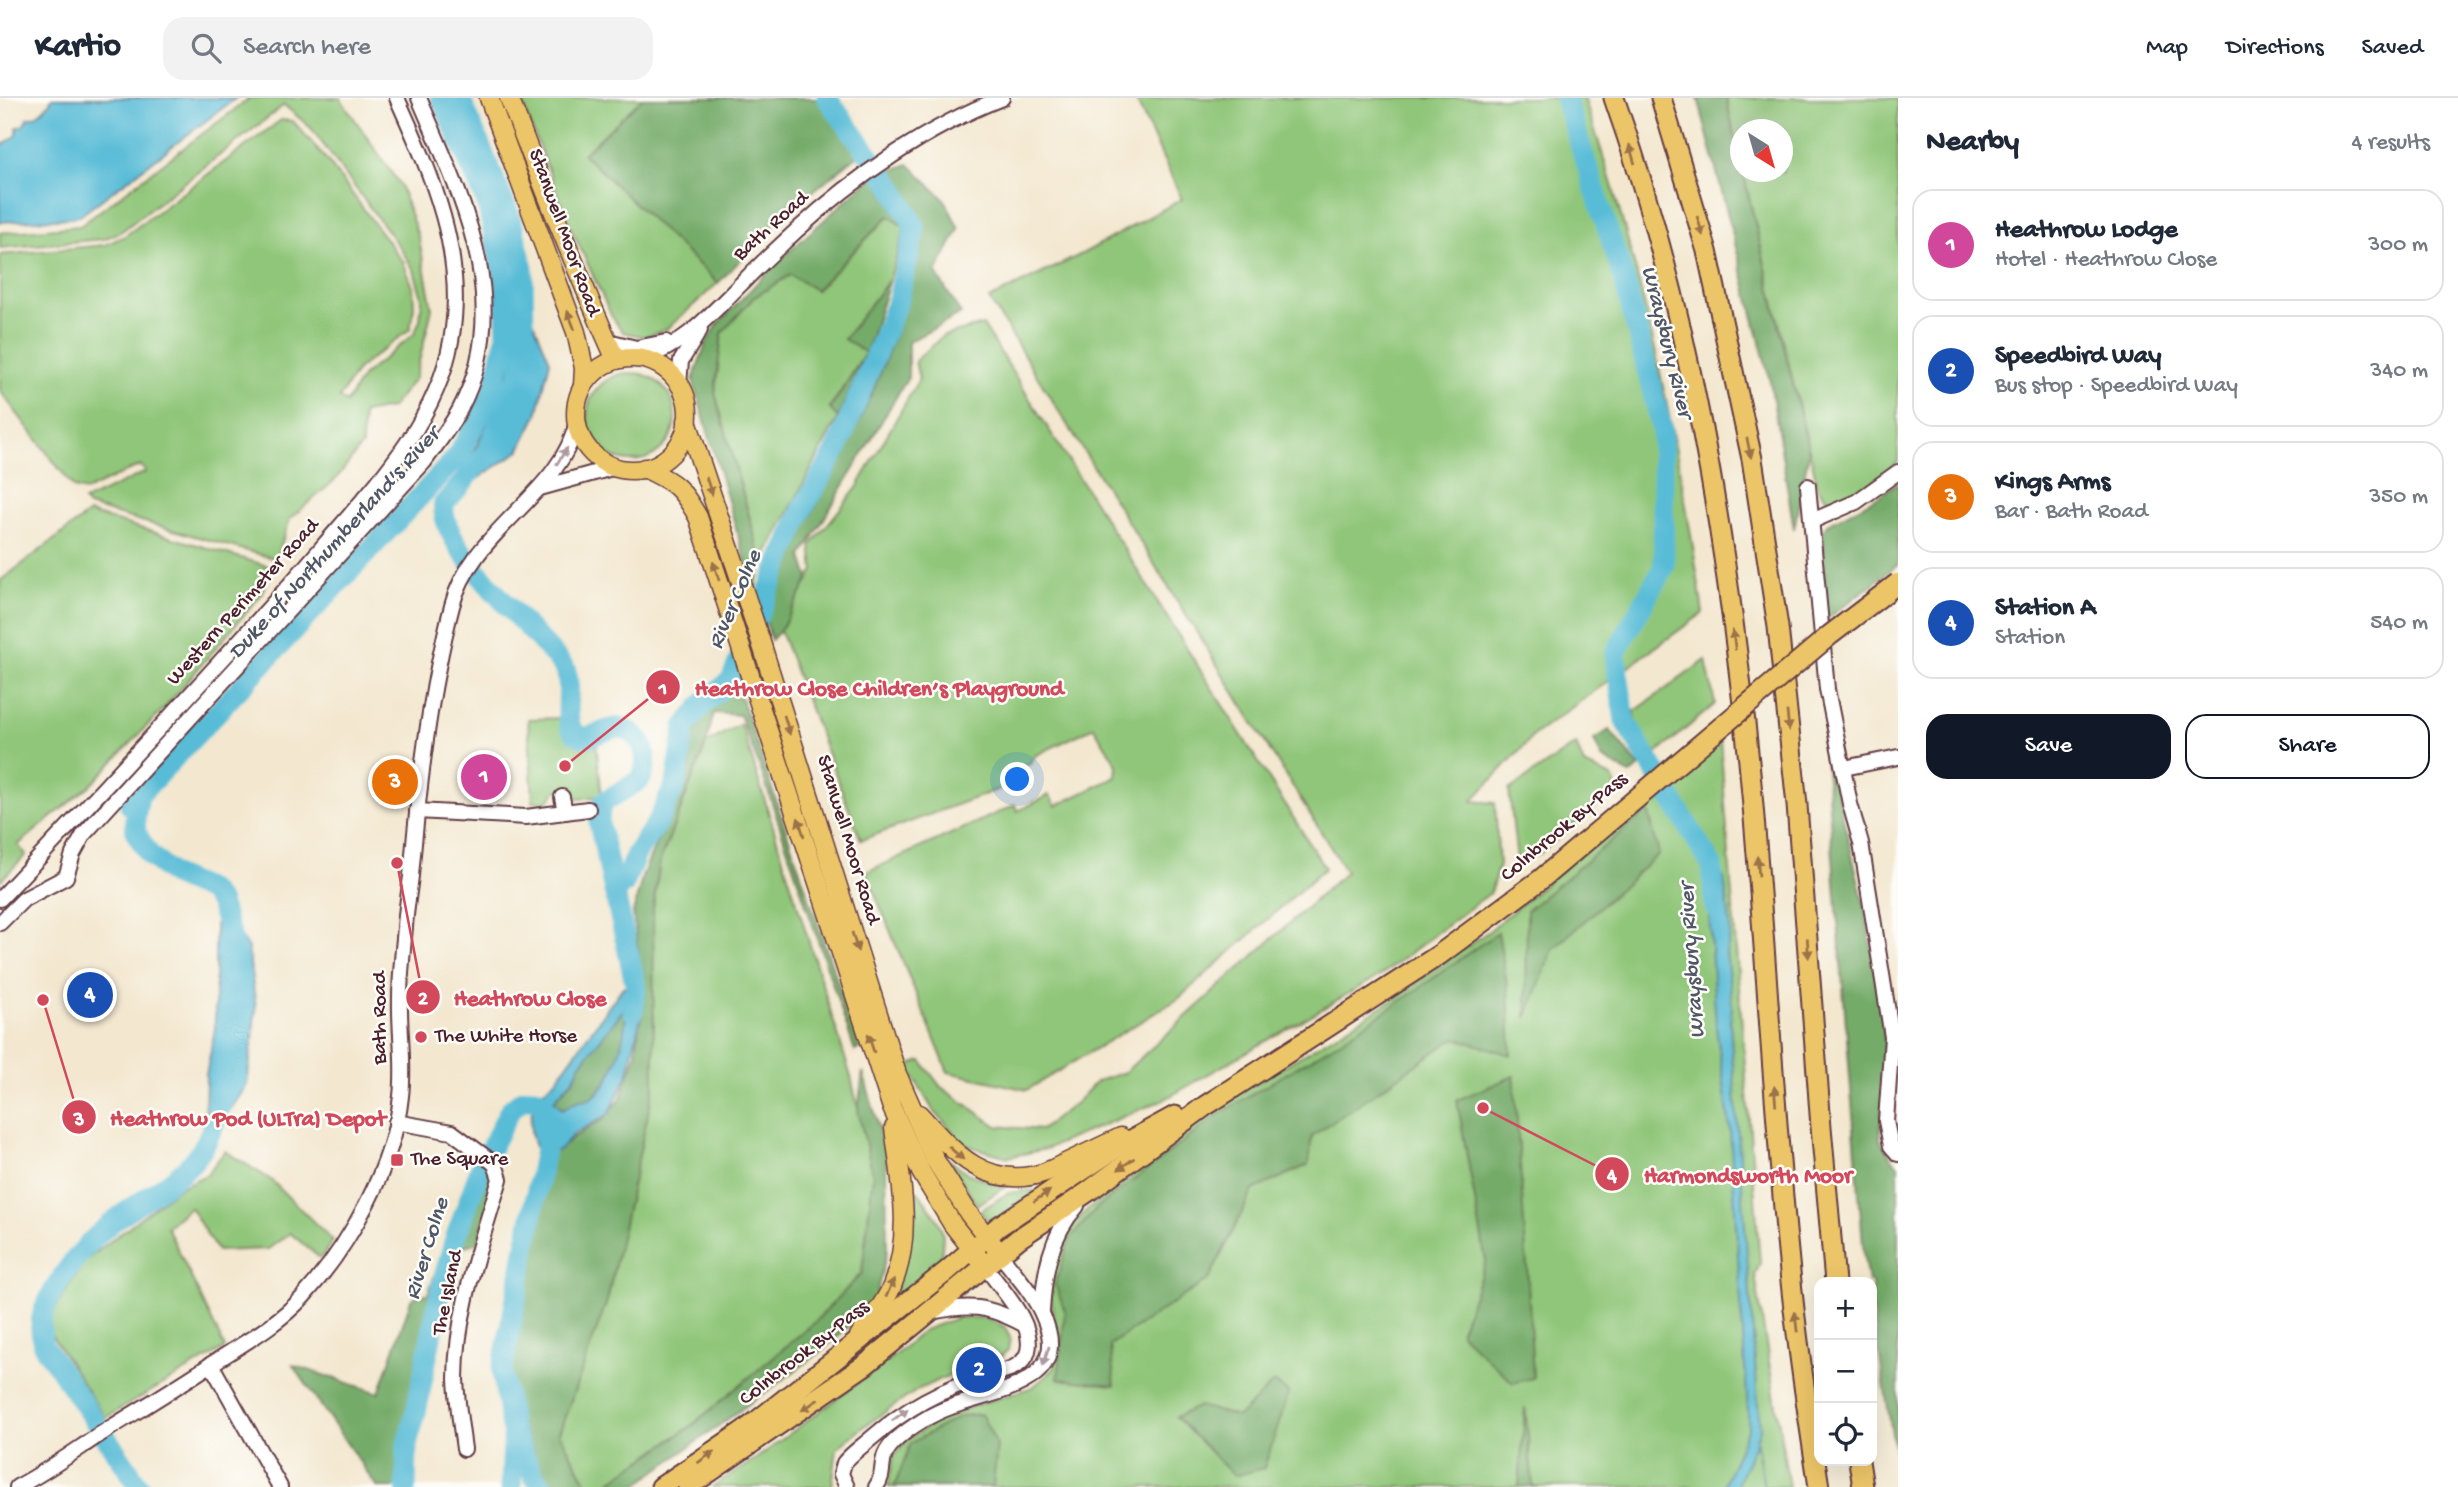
<!DOCTYPE html>
<meta charset="utf-8">
<style>
:root{--surface:#fff;--page:#f2f2f3;--text:#1f2937;--muted:#747a83;--line:#e0e1e3;--accent:#111827}
body{margin:0;font-family:"Gochi Hand",sans-serif;background:var(--page);color:var(--text)}
.controls{position:absolute;right:21px;bottom:21px;display:grid;overflow:hidden;border-radius:14px;box-shadow:0 7px 28px #0002}
.controls button{width:63px;height:63px;display:grid;place-items:center;padding:0;border:0;border-bottom:2px solid var(--line);background:var(--surface);color:var(--text);font:35px sans-serif}
.compass{position:absolute;left:1730px;top:21px;width:63px;height:63px;border-radius:50%;background:var(--surface);box-shadow:0 7px 28px #0002;rotate:143deg}
.you{position:absolute;left:1018px;top:682px;width:24px;height:24px;margin:-18px;border:5px solid #fff;border-radius:50%;background:#1a73e8;box-shadow:0 0 0 10px #1a73e833}
.badge{display:grid;place-items:center;width:46px;height:46px;border-radius:50%;background:var(--accent);color:#fff;font-size:23px;font-weight:700}
.pin{position:absolute;translate:-50% -50%;border:4px solid #fff;box-shadow:0 2px 7px #0006}
.list{margin:0;padding:0;list-style:none}
h2{display:flex;justify-content:space-between;align-items:center;height:91px;margin:0;padding:0 28px;font-size:30px}
h2 small{font-size:23px;font-weight:400;color:var(--muted)}
.list li{display:grid;grid-template-columns:46px 1fr auto;gap:21px;align-items:center;box-sizing:border-box;height:112px;margin:0 14px 14px;padding:0 14px;border:2px solid var(--line);border-radius:21px}
.list b{display:block;font-size:26px;white-space:nowrap}
.list p{margin:0;font-size:23px;white-space:nowrap;color:var(--muted)}
.list em{font-size:23px;font-style:normal;color:var(--muted)}
.actions{display:flex;gap:14px;padding:21px 28px}
.actions a{flex:1;padding:16px 0;border:2px solid var(--accent);border-radius:21px;text-align:center;font-size:24px;color:var(--accent)}
.actions .main{background:var(--accent);color:#fff}
.icon{flex:none;width:38px;height:38px;fill:none;stroke:currentColor;stroke-width:2;stroke-linecap:round;stroke-linejoin:round}
.map{position:relative;flex:none;width:1898px;height:1389px;overflow:hidden}
header{display:flex;align-items:center;gap:42px;box-sizing:border-box;height:98px;padding:0 35px;background:var(--surface);border-bottom:2px solid var(--line)}
header strong{font-size:33px}
nav{display:flex;gap:38px;margin-inline-start:auto;font-size:24px}
.search{width:490px;height:63px;background:var(--page);display:flex;align-items:center;gap:18px;box-sizing:border-box;padding:0 24px;border-radius:21px;color:var(--muted);font-size:26px}
main{display:flex}
aside{flex:1;background:var(--surface)}
.map>svg:first-child{display:block}
.green{fill:#90c679;stroke:#6d7252;stroke-width:2}
.forest{fill:#74ab69;stroke:#5f654a;stroke-width:2}
.water{fill:#59bcd7;stroke:#526e81;stroke-width:2;fill-rule:evenodd}
.lines{fill:none;stroke-linecap:round;stroke-linejoin:round}
.river{stroke:#59bcd7;stroke-width:21}
.minor-casing{stroke:#633d44;stroke-width:18}
.major-casing{stroke:#633d44;stroke-width:21}
.highway-casing{stroke:#633d44;stroke-width:23}
.minor{stroke:#fff;stroke-width:14}
.major{stroke:#edc569;stroke-width:18}
.highway{stroke:#edc569;stroke-width:19}
.highway-bridge-casing{stroke:#633d44;stroke-width:23;stroke-linecap:butt}
.highway-bridge{stroke:#edc569;stroke-width:19}
.oneway{fill:#9c724a}
.oneway2{fill:#ae9aa0}
.poi-dot{fill:#d1495b;stroke:#fdfcf7;stroke-width:2.5}
.labels{text-anchor:middle;dominant-baseline:central;stroke-width:5;stroke-linejoin:round;paint-order:stroke}
.street-label{font-size:21px;fill:#4a1f2b;stroke:#fdfcf7}
.poi-label{font-size:21px;fill:#4a1f2b;stroke:#fdfcf7;text-anchor:start}
.water-label{font-size:23px;font-style:italic;fill:#4f5667;stroke:#fdfcf7}
.leader{fill:none;stroke:#d1495b;stroke-width:2.5}
.callout-dot{fill:#d1495b;stroke:#fdfcf7;stroke-width:2.5}
.mark-label{font-size:21px;text-anchor:middle;font-weight:bold;fill:#fff}
.callout-label{font-size:23px;text-anchor:middle;font-weight:bold;fill:#d1495b;stroke:#fdfcf7;stroke-width:5;stroke-linejoin:round;paint-order:stroke}
</style>
<header>
<strong>Kartio</strong>
<div class="search"><svg class="icon" aria-label="search" viewBox="0 0 24 24"><circle cx="10" cy="10" r="6"/><path d="M15 15l6 6"/></svg>Search here</div>
<nav><a>Map</a><a>Directions</a><a>Saved</a></nav>
</header>
<main>
<div class="map">
<svg width="1898" height="1389" viewBox="0 0 1898 1389">
<rect width="100%" height="100%" fill="#fdfcf7"/>
<filter id="ink" filterUnits="userSpaceOnUse"><feTurbulence type="fractalNoise" baseFrequency=".0143" numOctaves="2"/><feDisplacementMap in="SourceGraphic" scale="14" xChannelSelector="R" yChannelSelector="G"/><feConvolveMatrix kernelMatrix="1 2 1 2 8 2 1 2 1" color-interpolation-filters="sRGB"/></filter>
<filter id="wash" filterUnits="userSpaceOnUse"><feTurbulence type="fractalNoise" baseFrequency=".00686" numOctaves="4" result="noise"/><feDisplacementMap in="SourceGraphic" scale="28" xChannelSelector="R" yChannelSelector="G"/><feGaussianBlur stdDeviation="1.57" result="paint"/><feColorMatrix in="noise" values="0 0 0 0 0 0 0 0 0 0 0 0 0 0 0 0 0 1.4 0 .05"/><feComposite in="paint" operator="in"/></filter>
<g filter="url(#wash)">
<rect width="100%" height="100%" fill="#f3e7cf"/>
<!-- green -->
<g class="green">
<path d="M250,0H340L400,87L419,141L432,211L415,280L391,310L363,315L362,347L336,381L290,421L276,461L88,408L84,403L146,374L141,368L134,370L86,393L74,390L0,293V157L105,147L125,138L281,22L293,23L326,61L403,164L413,189L414,209L410,231L358,271L339,300L346,305L363,278L414,236L420,222L422,200L414,172L400,150L311,30L284,7L122,133L104,141L0,150V135L80,128Z"/>
<path d="M520,0H643L584,56L718,185L667,231L645,239L623,234L612,219L572,132Z"/>
<path d="M1135,0H1584C1642,167 1678,341 1703,515L1535,636L1472,703L1495,705L1499,767L1490,795L1381,877L1165,1001L1046,1051L1008,1059L965,1047L933,1012L907,968L921,963L941,989L997,1028L1041,1032L1077,1004L1097,983L1125,974L1346,774L989,201L1082,156L1182,101Z"/>
<path d="M1726,0H1898V364C1879,379 1834,424 1818,389L1743,74H1783V32H1741L1740,61Z"/>
<path d="M889,118L905,129L890,181L844,241L866,254L830,310L838,320L762,465L715,295L722,234L753,200L790,176L816,192Z"/>
<path d="M983,227L1325,770L1178,901L1027,992L948,974L866,774L1015,707L1018,713L1049,697L1056,708L1116,679L1117,667L1094,629L1036,657L1029,666L1002,682L1005,689L861,742L780,533L814,472L811,447L857,390L919,281L915,263L943,238Z"/>
<circle cx="631" cy="319" r="44"/>
<path d="M89,415L271,469L261,497L167,607L93,685L18,747L26,757L0,783V483Z"/>
<path d="M1706,562L1715,606L1651,660L1641,648L1634,614Z"/>
<path d="M562,620L565,629L576,642L596,643L602,698L579,701L572,697L570,691L556,693L548,703L533,704L528,621Z"/>
<path d="M741,626L851,979L873,1077L862,1175L814,1225L690,1329L602,1389H589L559,1335L607,1203L654,988L653,810L660,763L707,645Z"/>
<path d="M1720,640L1760,1165L1755,1177L1789,1389H888L894,1357L908,1341L949,1316L1033,1289L1054,1271L1058,1241L1051,1200L1053,1166L1073,1127L1085,1114L1226,1004L1394,901L1489,833Z"/>
<path d="M1576,646L1584,667L1612,679L1617,691L1539,756L1517,762L1509,692Z"/>
<path d="M225,1053L271,1082L333,1143L320,1160L290,1135L268,1151L217,1153L190,1109L167,1129L225,1250L105,1320L45,1227L84,1164L177,1091L206,1077Z"/>
<path d="M949,1062L969,1076L1005,1089L977,1107Z"/>
<path d="M910,1092L917,1093C926,1104 938,1120 942,1133C945,1143 939,1153 943,1162L893,1205Z"/>
<path d="M1033,1092L1036,1095L989,1125L980,1113L1008,1095Z"/>
<path d="M959,1219L985,1220L1005,1229L1010,1240L1008,1252L997,1262L960,1272L919,1291L866,1327L837,1350L832,1389H712L757,1360L895,1257L924,1232Z"/>
</g>
<!-- forest -->
<g class="forest">
<path d="M643,0H817L858,57L787,114L718,185L583,56Z"/>
<path d="M1698,0H1726L1740,61L1741,74H1743L1809,354L1794,431L1770,283Z"/>
<path d="M909,66L945,102L959,131L936,175L961,216L908,244V279L802,458L809,481L780,533L771,542L762,508C795,445 831,383 861,319C890,259 911,191 924,126L887,74Z"/>
<path d="M874,77L905,129L888,118L816,192L790,177L753,200L722,235L715,295L762,465L754,492L693,282L706,245L718,226L771,170Z"/>
<path d="M890,181L866,254L838,320L830,311L866,255L844,241Z"/>
<path d="M1898,384V466L1826,522L1823,432L1828,426L1879,398Z"/>
<path d="M736,585L860,950L855,953L762,675L740,617L714,615L706,645L660,763L653,810L654,988L607,1203L559,1335L589,1389H552L540,1371L518,1320L510,1271L528,1155L531,1096L550,1057L577,1037L602,1022L620,1002L636,955L643,888L633,815L643,776L689,668L692,637L719,598Z"/>
<path d="M1609,632L1640,669L1630,676L1602,660L1594,642Z"/>
<path d="M1824,643H1829L1833,679L1864,806L1882,912L1885,945L1880,1043L1898,1068V1373L1872,1211V1184H1868L1864,1160Z"/>
<path d="M1648,712L1659,756L1553,851L1526,920L1527,812Z"/>
<path d="M1498,834L1508,893L1511,957L1455,940L1312,1038L1308,1067L1253,1092L1209,1181L1110,1247L1115,1287L1058,1281L1065,1213L1055,1186L1070,1140L1097,1110L1219,1016L1335,946L1408,898Z"/>
<path d="M625,909C629,936 614,982 592,999C587,1002 582,1001 577,1003C572,1005 567,1009 563,1011L554,1002L574,981L580,967Z"/>
<path d="M863,974L886,1055L887,1154L874,1205L822,1253L634,1389H602L690,1329L814,1225L862,1175L873,1077L858,1012Z"/>
<path d="M1514,978L1528,1184L1533,1280L1513,1285L1460,1235L1486,1163L1457,1002Z"/>
<path d="M475,1061L480,1063L433,1199L401,1371L400,1389H377L293,1267L379,1295L411,1202L418,1197L428,1196Z"/>
<path d="M489,1068L495,1088L477,1145L460,1149Z"/>
<path d="M1274,1284L1289,1295L1264,1370L1234,1378L1176,1319L1199,1308L1238,1319Z"/>
<path d="M1525,1309L1533,1389H1519Z"/>
<path d="M981,1316L997,1347L993,1389H894L911,1345L960,1318Z"/>
</g>
<!-- water -->
<g class="water">
<path d="M52,0H236L81,117L71,120L0,124V49L17,37V29L23,28L28,20C38,19 48,9 52,0Z"/>
<path d="M528,211L550,263L537,317L519,353L465,389L456,381L478,345L508,275L516,212Z"/>
<path d="M1724,780C1726,802 1735,834 1726,854L1732,908L1730,925L1760,1332L1756,1341L1764,1389L1756,1344L1736,1389H1723L1748,1330V1315L1730,1032L1716,929L1707,783Z"/>
<path d="M227,822L248,850L256,910L247,987L214,1036L205,1030L206,977L215,931V826Z"/>
<path d="M642,885L641,918L627,978L609,1016L574,1036L560,1051L540,1061C525,1030 526,1003 556,982L623,889ZM625,910C629,933 612,992 589,1001C585,1003 581,1002 577,1003C572,1005 567,1009 562,1011L554,1002L574,980L580,967Z"/>
</g>
<g class="lines">
<!-- river -->
<g class="river">
<path d="M460,0L511,121L523,170L524,240"/>
<path d="M1565,0L1624,181L1662,331L1664,468L1615,556L1625,623L1712,768L1715,809"/>
<path d="M478,363L466,381L444,406C438,449 536,533 563,568C576,586 560,622 575,635C589,647 606,627 621,630C644,635 652,663 640,682L605,703L600,711L599,725L614,792"/>
<path d="M139,697L135,720L136,735L149,756L173,777L210,793L220,805L234,849"/>
<path d="M130,707L456,360L492,295L507,237L505,187L487,105L441,0"/>
<path d="M633,913L636,889L614,792L624,786L636,756L658,723L676,685L685,629L704,605L731,582L803,410L837,351L898,202L915,129L892,88L827,0"/>
<path d="M140,1389L43,1247C37,1221 44,1209 57,1187C74,1159 97,1135 123,1116C147,1098 175,1084 195,1061C208,1046 214,1025 221,1007"/>
<path d="M406,1389L407,1346L416,1314L440,1194L454,1144L481,1069L510,1012L522,1002L535,1000L540,1003L552,1023"/>
<path d="M511,1389L513,1342"/>
<path d="M543,1389L533,1377L511,1329L502,1272L547,1041L553,1037"/>
</g>
</g>
</g>
<g filter="url(#ink)">
<g class="lines">
<!-- minor casing -->
<g class="minor-casing">
<g id="minor">
<path d="M608,243L636,250L666,244"/>
<path d="M641,261C683,249 712,215 742,185C759,167 778,150 796,133C855,79 927,29 1002,0"/>
<path d="M679,285L681,263L700,232"/>
<path d="M1808,388L1827,591L1850,706L1861,745L1892,939L1886,1023L1891,1048L1898,1056"/>
<path d="M540,390L612,370"/>
<path d="M1812,423L1856,404L1898,374"/>
<path d="M1844,670L1898,659"/>
<path d="M562,699L565,714"/>
<path d="M417,713L526,719L588,711"/>
<path d="M0,801C74,723 147,644 219,565C255,526 290,487 324,447C376,387 437,323 451,243C467,156 432,78 397,0"/>
<path d="M0,825L24,801L66,779L73,756L84,736L424,364C436,347 450,330 460,311C516,205 461,99 419,0"/>
<path d="M396,1024L452,1034L495,1066L500,1081C481,1146 456,1213 456,1281C457,1304 461,1328 464,1351"/>
<path d="M931,1214C971,1206 986,1207 1023,1226"/>
<path d="M1042,1214C1044,1175 1050,1138 1077,1108"/>
<path d="M211,1266L280,1389"/>
<path d="M17,1389C46,1374 72,1355 99,1337C134,1315 169,1294 204,1271C238,1248 274,1230 303,1199C350,1147 394,1068 401,998C405,965 399,933 400,900C400,877 403,853 405,829C406,812 409,795 411,778C419,688 429,596 452,508C471,431 562,397 577,323"/>
<path d="M847,1389L841,1376L844,1365C850,1357 860,1350 868,1343C906,1310 940,1291 989,1277C1004,1273 1024,1270 1028,1253C1035,1224 1000,1191 986,1169"/>
<path d="M876,1389C888,1373 875,1361 896,1342C910,1329 933,1315 951,1309C995,1293 1074,1286 1043,1218C1034,1196 1014,1175 1000,1156"/>
</g>
</g>
<!-- major casing -->
<g class="major-casing">
<g id="major">
<path d="M489,0L576,234L584,270L583,288"/>
<path d="M509,0C542,85 575,170 612,253L620,261"/>
<circle cx="632" cy="316" r="56"/>
<path d="M687,323L759,538L897,976L935,1062L969,1116L995,1149"/>
<path d="M644,370C676,385 681,389 698,419L892,1010L921,1074L953,1127L986,1169"/>
<path d="M919,1016C954,1055 988,1094 1046,1074L1121,1039"/>
<path d="M859,1238C870,1222 885,1206 892,1188C913,1137 901,1083 894,1030"/>
</g>
</g>
<!-- highway casing -->
<g class="highway-casing">
<g id="highway">
<path d="M1614,0C1689,212 1727,440 1749,664C1766,840 1773,1017 1792,1193C1799,1259 1809,1324 1819,1389"/>
<path d="M1661,0L1707,153L1752,361L1778,529L1797,707L1821,1029L1835,1184"/>
<path d="M1859,1363L1863,1389"/>
<path d="M661,1389L752,1327L947,1173L999,1128L1113,1052L1175,1018"/>
<path d="M688,1389L865,1267L1018,1141L1089,1093L1205,1008L1439,857L1540,782L1617,717"/>
</g>
</g>
<!-- minor -->
<use href="#minor" class="minor"/>
<!-- major -->
<use href="#major" class="major"/>
<!-- highway -->
<use href="#highway" class="highway"/>
<!-- highway-bridge casing -->
<g class="highway-bridge-casing">
<path id="highway-bridge" d="M1617,717L1830,537L1898,485"/>
</g>
<!-- highway-bridge -->
<use href="#highway-bridge" class="highway-bridge"/>
</g>
<!-- one-way arrows -->
<defs><path id="oneway-solid" d="M-6-.8H1V-3.2L6.5 0L1 3.2V.8H-6Z" transform="scale(1.75)"/></defs>
<g class="oneway">
<use href="#oneway-solid" transform="translate(1632 56) rotate(-106)"/>
<use href="#oneway-solid" transform="translate(1700 128) rotate(73)"/>
<use href="#oneway-solid" transform="translate(571 222) rotate(-111)"/>
<use href="#oneway-solid" transform="translate(1749 350) rotate(78)"/>
<use href="#oneway-solid" transform="translate(709 388) rotate(72)"/>
<use href="#oneway-solid" transform="translate(716 473) rotate(-108)"/>
<use href="#oneway-solid" transform="translate(1734 542) rotate(-98)"/>
<use href="#oneway-solid" transform="translate(1788 623) rotate(84)"/>
<use href="#oneway-solid" transform="translate(787 627) rotate(73)"/>
<use href="#oneway-solid" transform="translate(801 729) rotate(-108)"/>
<use href="#oneway-solid" transform="translate(1758 768) rotate(-95)"/>
<use href="#oneway-solid" transform="translate(855 844) rotate(73)"/>
<use href="#oneway-solid" transform="translate(1808 850) rotate(86)"/>
<use href="#oneway-solid" transform="translate(871 945) rotate(-108)"/>
<use href="#oneway-solid" transform="translate(1775 998) rotate(-94)"/>
<use href="#oneway-solid" transform="translate(956 1055) rotate(41)"/>
<use href="#oneway-solid" transform="translate(1126 1066) rotate(144)"/>
<use href="#oneway-solid" transform="translate(1042 1098) rotate(-34)"/>
<use href="#oneway-solid" transform="translate(890 1190) rotate(-66)"/>
<use href="#oneway-solid" transform="translate(1796 1224) rotate(-97)"/>
<use href="#oneway-solid" transform="translate(810 1307) rotate(146)"/>
<use href="#oneway-solid" transform="translate(706 1359) rotate(-35)"/>
</g>
<g class="oneway2">
<use href="#oneway-solid" transform="translate(562 358) rotate(-57)"/>
<use href="#oneway-solid" transform="translate(1046 1258) rotate(108)"/>
<use href="#oneway-solid" transform="translate(900 1317) rotate(-36)"/>
</g>
</g>
<!-- markers -->
<g class="poi-dot">
<circle cx="421" cy="939" r="7"/>
<rect x="390" y="1055" width="14" height="14" rx="3.5"/>
</g>
<g class="labels">
<!-- street labels -->
<g class="street-label">
<text transform="translate(772 129) rotate(-42)">Bath Road</text>
<text transform="translate(563 135) rotate(70)">Stanwell Moor Road</text>
<text transform="translate(244 505) rotate(-48)">Western Perimeter Road</text>
<text transform="translate(1565 730) rotate(-40)">Colnbrook By-Pass</text>
<text transform="translate(847 742) rotate(73)">Stanwell Moor Road</text>
<text transform="translate(381 920) rotate(-90)">Bath Road</text>
<text transform="translate(449 1195) rotate(-78)">The Island</text>
<text transform="translate(805 1256) rotate(-38)">Colnbrook By-Pass</text>
</g>
<!-- poi labels -->
<g class="poi-label">
<text x="435" y="939">The White Horse</text>
<text x="411" y="1062">The Square</text>
</g>
<!-- water labels -->
<g class="water-label">
<text transform="translate(1666 244) rotate(76)">Wraysbury River</text>
<text transform="translate(335 446) rotate(-48)">Duke of Northumberland's River</text>
<text transform="translate(736 502) rotate(-67)">River Colne</text>
<text transform="translate(1693 863) rotate(-94)">Wraysbury River</text>
<text transform="translate(428 1151) rotate(-73)">River Colne</text>
</g>
</g>
<!-- callouts -->
<path class="leader" d="M565 668L663 589M397 765L423 899M43 902L79 1019M1483 1010L1612 1076"/>
<g class="callout-dot">
<circle cx="565" cy="668" r="7"/>
<circle cx="397" cy="765" r="7"/>
<circle cx="43" cy="902" r="7"/>
<circle cx="1483" cy="1010" r="7"/>
<circle cx="663" cy="589" r="18"/>
<circle cx="423" cy="899" r="18"/>
<circle cx="79" cy="1019" r="18"/>
<circle cx="1612" cy="1076" r="18"/>
</g>
<g class="mark-label">
<text x="663" y="596">1</text>
<text x="423" y="906">2</text>
<text x="79" y="1027">3</text>
<text x="1612" y="1083">4</text>
</g>
<g class="callout-label">
<text x="879" y="597">Heathrow Close Children’s Playground</text>
<text x="530" y="907">Heathrow Close</text>
<text x="248" y="1027">Heathrow Pod (ULTra) Depot</text>
<text x="1748" y="1084">Harmondsworth Moor</text>
</g>
</svg>
<div class="controls">
<button>+</button>
<button>−</button>
<button><svg class="icon" aria-label="locate" viewBox="0 0 24 24"><circle cx="12" cy="12" r="6"/><path d="M12 2v4M12 18v4M2 12h4M18 12h4"/></svg></button>
</div>
<svg class="compass" viewBox="-18 -18 36 36"><path d="M0-13l5 13h-10z" fill="#e53935"/><path d="M0 13l5-13h-10z" fill="#747a83"/></svg>
<div class="you"></div>
<div class="pin badge" style="left:484px;top:679px;background:#d1479c">1</div>
<div class="pin badge" style="left:979px;top:1272px;background:#1a4fb4">2</div>
<div class="pin badge" style="left:395px;top:684px;background:#e8710a">3</div>
<div class="pin badge" style="left:90px;top:897px;background:#1a4fb4">4</div>
</div>
<aside>
<h2>Nearby<small>4 results</small></h2>
<ul class="list">
<li><span class="badge" style="background:#d1479c">1</span><div><b>Heathrow Lodge</b><p>Hotel · Heathrow Close</p></div><em>300 m</em></li>
<li><span class="badge" style="background:#1a4fb4">2</span><div><b>Speedbird Way</b><p>Bus stop · Speedbird Way</p></div><em>340 m</em></li>
<li><span class="badge" style="background:#e8710a">3</span><div><b>Kings Arms</b><p>Bar · Bath Road</p></div><em>350 m</em></li>
<li><span class="badge" style="background:#1a4fb4">4</span><div><b>Station A</b><p>Station</p></div><em>540 m</em></li>
</ul>
<div class="actions"><a class="main">Save</a><a>Share</a></div>
</aside>
</main>
